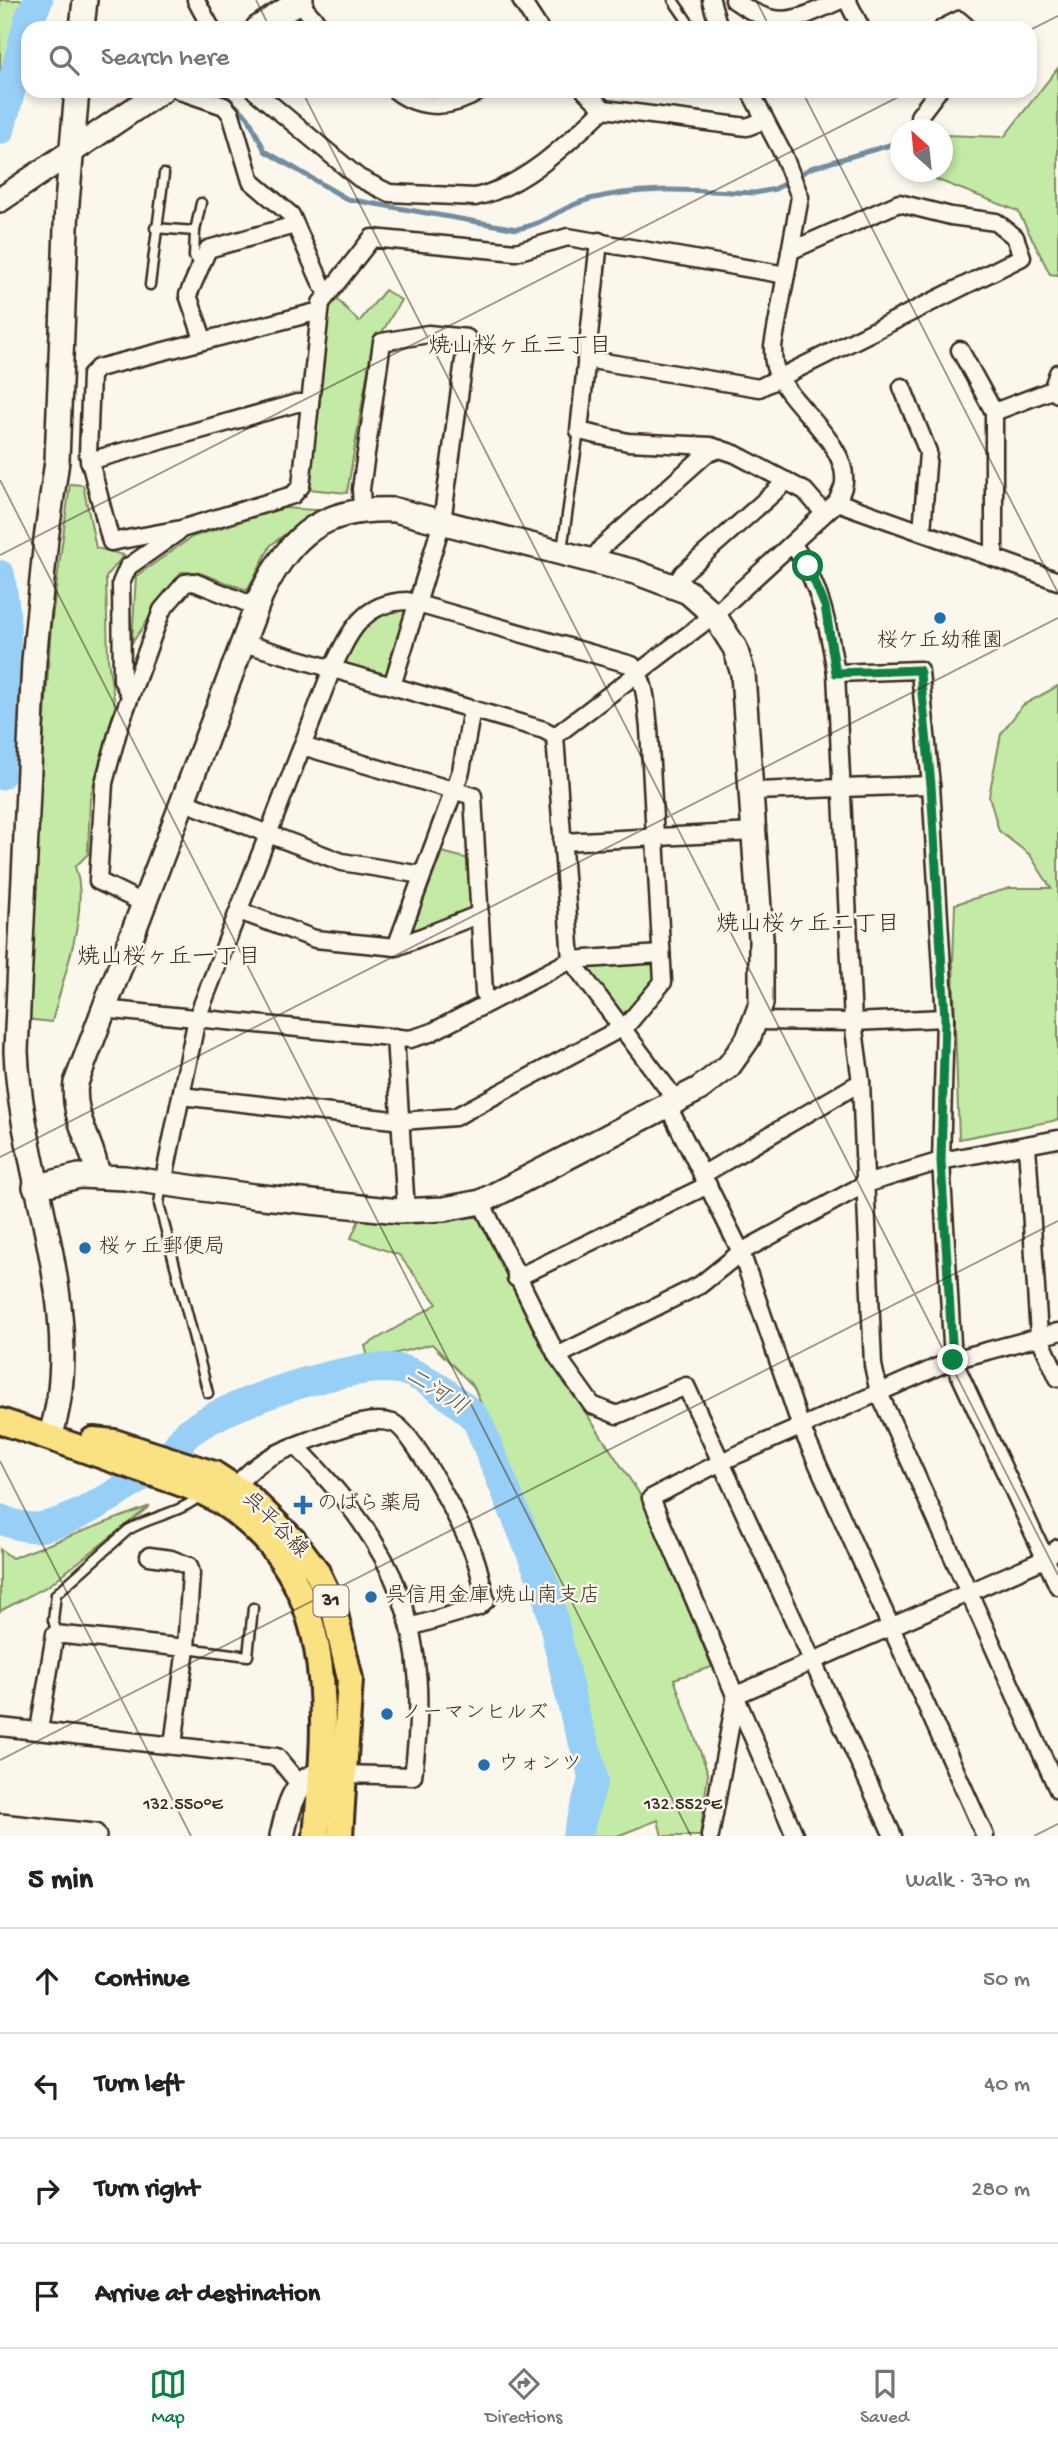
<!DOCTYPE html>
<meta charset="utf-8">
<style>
:root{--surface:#fff;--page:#f2f2f2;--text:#202124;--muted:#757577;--line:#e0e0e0;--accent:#0b8043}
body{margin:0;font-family:"Gochi Hand","Klee One",sans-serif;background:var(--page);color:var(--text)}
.compass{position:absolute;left:890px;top:119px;width:63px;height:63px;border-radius:50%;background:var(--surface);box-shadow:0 4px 10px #0003;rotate:333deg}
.stop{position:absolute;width:21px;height:21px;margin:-16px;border:5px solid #0b8043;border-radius:50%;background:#fff}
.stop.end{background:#0b8043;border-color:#fff;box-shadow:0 2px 7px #0008}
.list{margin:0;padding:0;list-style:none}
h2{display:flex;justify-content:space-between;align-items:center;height:91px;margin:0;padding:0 28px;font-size:30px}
h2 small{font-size:23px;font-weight:400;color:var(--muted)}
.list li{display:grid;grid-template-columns:46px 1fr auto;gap:21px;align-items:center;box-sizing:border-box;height:105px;padding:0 28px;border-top:2px solid var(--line)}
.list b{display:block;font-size:26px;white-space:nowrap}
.list em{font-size:23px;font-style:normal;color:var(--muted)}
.icon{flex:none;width:38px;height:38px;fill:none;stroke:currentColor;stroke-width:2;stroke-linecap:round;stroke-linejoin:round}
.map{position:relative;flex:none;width:1058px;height:1836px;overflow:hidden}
.search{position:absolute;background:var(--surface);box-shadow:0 4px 10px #0003;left:21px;right:21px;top:21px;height:77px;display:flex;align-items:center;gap:18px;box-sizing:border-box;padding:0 24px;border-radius:21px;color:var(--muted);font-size:26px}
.sheet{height:511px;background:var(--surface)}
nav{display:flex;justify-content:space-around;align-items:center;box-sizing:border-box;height:98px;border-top:2px solid var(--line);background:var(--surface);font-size:19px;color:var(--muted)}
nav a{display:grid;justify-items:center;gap:4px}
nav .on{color:var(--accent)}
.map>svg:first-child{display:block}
.green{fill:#c4eba6;stroke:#808a62;stroke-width:2}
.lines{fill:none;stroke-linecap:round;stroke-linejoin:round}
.stream{stroke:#728da0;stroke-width:5}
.river{stroke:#97cff6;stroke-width:30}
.lane-casing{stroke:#3b2a1e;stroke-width:13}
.street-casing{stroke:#3b2a1e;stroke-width:21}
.secondary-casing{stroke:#3b2a1e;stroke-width:28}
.primary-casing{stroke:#3b2a1e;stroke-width:30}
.lane{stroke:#fbf7ec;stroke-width:8}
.street{stroke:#fbf7ec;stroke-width:16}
.secondary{stroke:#fbf7ec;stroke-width:23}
.primary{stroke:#fae181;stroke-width:24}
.route{stroke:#0b8043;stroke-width:9}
.ticks{fill:none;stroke:#3b2a1e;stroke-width:2;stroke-opacity:0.45}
.poi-dot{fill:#1f6fb2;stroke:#fbf7ec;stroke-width:2.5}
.labels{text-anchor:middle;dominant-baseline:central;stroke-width:5;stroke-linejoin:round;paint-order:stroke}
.shield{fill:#fbf7ec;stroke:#75685c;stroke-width:2}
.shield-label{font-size:19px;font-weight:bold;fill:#3b2a1e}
.poi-label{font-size:21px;fill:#3b2a1e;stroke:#fbf7ec;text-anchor:start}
.street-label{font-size:21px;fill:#3b2a1e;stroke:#fbf7ec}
.neighbourhood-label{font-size:23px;fill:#3b2a1e;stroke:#fbf7ec}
.water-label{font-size:23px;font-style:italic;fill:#525354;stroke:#fbf7ec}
.ticks-label{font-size:18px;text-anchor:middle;fill:#3b2a1e;stroke:#fbf7ec;stroke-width:5;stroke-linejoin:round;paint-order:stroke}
</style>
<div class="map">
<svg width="1058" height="1836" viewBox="0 0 1058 1836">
<rect width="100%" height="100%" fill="#fbf7ec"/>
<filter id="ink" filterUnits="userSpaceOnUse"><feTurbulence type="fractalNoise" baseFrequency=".0143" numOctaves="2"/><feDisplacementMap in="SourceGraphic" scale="14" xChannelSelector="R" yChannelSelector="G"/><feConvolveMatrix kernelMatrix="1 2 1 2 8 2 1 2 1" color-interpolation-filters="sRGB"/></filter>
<g filter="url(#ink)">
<!-- green -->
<g class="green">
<path d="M0,0H32L0,97Z"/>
<path d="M1058,68V275L1050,274L1018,211L917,172H942L943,135L1004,137Z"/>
<path d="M385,290L401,300L371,351L347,493L309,489L329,307L337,299L359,322Z"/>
<path d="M70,484L83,485L96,548L124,555L106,577L108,660L115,706L90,798L88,854L75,867C91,908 62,980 52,1022L25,1019L51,626Z"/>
<path d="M284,508L316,510L271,545L247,590L197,572H181L132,643L136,576L192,537Z"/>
<path d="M410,607L389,680L339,664L355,633L379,609Z"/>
<path d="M1058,686V1120L959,1139L953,962L955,904L1010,888H1051L1030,855L999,831L989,796L1001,734L1023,705Z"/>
<path d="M442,852L469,859L474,908L412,931Z"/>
<path d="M655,962L659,981L622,1021L580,965Z"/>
<path d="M478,1217L539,1342L641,1496L712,1667L674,1679L708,1773L700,1836H662L658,1820L617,1836H591L603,1781L539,1538L474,1387L432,1344L369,1360L365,1346L437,1304L399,1255L351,1238L359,1220Z"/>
<path d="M150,1506L48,1586L0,1611V1549L12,1558Z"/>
</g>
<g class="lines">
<!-- stream -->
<g class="stream">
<path d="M96,25L98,28"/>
<path d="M210,94L227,97L248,117L265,151L347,199L517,229C545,224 563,206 590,199C645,185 700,191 755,193L775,189L811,168L900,142"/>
</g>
<!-- river -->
<g class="river">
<path d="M0,130L29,20L38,0"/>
<path d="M0,575L5,610L9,707L0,775"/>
<path d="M0,1519C14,1525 31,1530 46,1526C81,1519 149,1475 174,1450C179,1445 182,1438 187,1434C223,1404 358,1358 403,1370C426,1376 461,1403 477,1420L546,1589L576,1720L590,1761L593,1780L577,1836"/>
</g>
<!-- lane casing -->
<g class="lane-casing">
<g id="lane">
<path d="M673,0L692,28"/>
<path d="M155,228L195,231"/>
<path d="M201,264L194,257L195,231L201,203"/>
<path d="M150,285L164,174"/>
<path d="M562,550L579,431"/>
<path d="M162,1185L159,1204L208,1393"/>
<path d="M57,1633L53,1620L56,1594L128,1530C151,1516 179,1514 200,1496"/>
<path d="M186,1648L248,1656L253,1608"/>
</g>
</g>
<!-- street casing -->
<g class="street-casing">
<g id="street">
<path d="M196,0L211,28"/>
<path d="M521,0L539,28"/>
<path d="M711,0L719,28"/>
<path d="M734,0C778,32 796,20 841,0"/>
<path d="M847,0L861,28"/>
<path d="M299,2L322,28"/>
<path d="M943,28L959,20L968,28"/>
<path d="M180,91L224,106L231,114L251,181L291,215L322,285L330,291"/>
<path d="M255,91L359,178L389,193L475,197C526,186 567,143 604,109"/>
<path d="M396,91C422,111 454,108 480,91"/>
<path d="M585,91L604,109L747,127L765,120"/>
<path d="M919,116L938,91"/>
<path d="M599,241L579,431L628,442L711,446L735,454L805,491L824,513"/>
<path d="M320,311L98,368L91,375L88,454L111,542L181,529L293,495L301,486L321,303L372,238L516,252L568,237L786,275"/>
<path d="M203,339L188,295L208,249L295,225"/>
<path d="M586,359L759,388L1022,257L1015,237L996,222L951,216L899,203L790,251"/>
<path d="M902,387L928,452L922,532"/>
<path d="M1052,390L1058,373"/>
<path d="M994,412L1052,390L1058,394"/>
<path d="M89,461L297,403H310"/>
<path d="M837,502L994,558V412L960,350"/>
<path d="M362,509L361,489L382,342L428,334L467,338L442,522L392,686"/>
<path d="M793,544C821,587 828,624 836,673L919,670L920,672L931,785L945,1018L941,1161L953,1360L1058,1586"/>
<path d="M994,558L1058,581"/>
<path d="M592,561L602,547L706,454L720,449"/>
<path d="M674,587L683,573L787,481"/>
<path d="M836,673L853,1022L861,1082L873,1365L879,1393L1058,1790"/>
<path d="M130,695L122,680L121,583L128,567L178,532"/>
<path d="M555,736L714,615L837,502C839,496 844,488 844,482C848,442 787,404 775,367C773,361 773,353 773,346L800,197L783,154L750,91"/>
<path d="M302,746L473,796L484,993L489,1002"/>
<path d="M752,791L931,785"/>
<path d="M182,801L342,862L422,875"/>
<path d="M562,842L754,832"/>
<path d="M143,903L98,881L104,783L120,724L162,610L185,583L194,582L257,607"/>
<path d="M239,911L315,939L396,947L480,914"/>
<path d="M396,947L461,771L472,709"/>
<path d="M661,954L571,960L676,1100"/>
<path d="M102,1009L410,1039L430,1033L571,960L555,736L544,730L243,643"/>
<path d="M755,1021L853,1022L945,1018"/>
<path d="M395,1037L406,1211"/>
<path d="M668,1106L741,1252L801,1427L985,1836"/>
<path d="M1027,1145L1039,1336L1058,1378"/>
<path d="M702,1175L861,1082"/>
<path d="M163,1183L197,1018L332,669C349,633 362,602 407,601L632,665C647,682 646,706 649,728L663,982L627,1025L455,1117L402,1121L181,1096"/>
<path d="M481,1202L557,1356L592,1405L617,1415L686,1386L893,1836"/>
<path d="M516,1278L708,1185"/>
<path d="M557,1356L700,1285L741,1252L865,1184L941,1161L1058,1139"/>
<path d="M296,1446C398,1550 433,1630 413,1776L345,1774"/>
<path d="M235,1487C259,1458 281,1451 315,1438C338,1430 368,1416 393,1423C413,1429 467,1534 475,1558C480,1571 482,1586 486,1600L478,1607L410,1627"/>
<path d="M149,1556L171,1559L189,1566L191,1573L186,1648L173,1745"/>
<path d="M736,1695L1045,1559L1058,1548"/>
<path d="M0,1727L277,1757L300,1785"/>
<path d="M39,1730L55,1634L186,1648"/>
<path d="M710,1836L736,1695"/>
<path d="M795,1836L651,1498L723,1461L953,1360L1058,1332"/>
</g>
</g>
<!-- secondary casing -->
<g class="secondary-casing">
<g id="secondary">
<path d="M82,28L85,0"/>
<path d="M258,28L301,0"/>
<path d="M0,200L161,91"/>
<path d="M35,1187L79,1176L125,1178L253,1196L399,1211L444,1209L481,1202L699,1089L729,1066L748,1039L761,1004V938L743,674L735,648L714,615L688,592L635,572L395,510C325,507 291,533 261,595L76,1083C71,1117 94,1144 98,1177"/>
<path d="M50,1437C89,1317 21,1176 16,1051L34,661L46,539L57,461L67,203L77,91"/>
<path d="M0,1826L94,1836"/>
<path d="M282,1836C290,1803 295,1770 337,1774"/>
</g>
</g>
<!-- primary casing -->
<g class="primary-casing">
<g id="primary">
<path d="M0,1421C49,1437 97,1454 145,1471C170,1480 196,1487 219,1501C341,1578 327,1711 316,1836"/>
<path d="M93,1440L114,1442L214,1474L248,1496L294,1541L316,1570L333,1605L350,1679L340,1836"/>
</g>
</g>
<!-- lane -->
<use href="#lane" class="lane"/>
<!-- street -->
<use href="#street" class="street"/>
<!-- secondary -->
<use href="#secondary" class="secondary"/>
<!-- primary -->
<use href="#primary" class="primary"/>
</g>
</g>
<g class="lines" filter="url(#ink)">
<!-- route -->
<path class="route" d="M808,566L825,606L836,673L919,670L920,673L931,785L945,1018L941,1161L953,1360"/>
</g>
<!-- ticks -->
<path class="ticks" d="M256,0L270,28M756,0L770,28M1030,30L1058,16M302,91L1058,1575M802,91L1058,593M0,480L691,1836M0,555L910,91M0,1157L1058,618M0,1461L191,1836M0,1760L1058,1221M1034,1836L1058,1824"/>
<!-- markers -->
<g class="poi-dot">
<circle cx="940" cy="618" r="7"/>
<circle cx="85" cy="1248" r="7"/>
<path d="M299.5 1494.5h7v7h7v7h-7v7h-7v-7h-7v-7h7z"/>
<circle cx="371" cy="1597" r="7"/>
<circle cx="387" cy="1714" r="7"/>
<circle cx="484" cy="1765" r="7"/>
</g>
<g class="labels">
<!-- shield labels -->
<rect class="shield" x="313.5" y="1585.5" width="35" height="31" rx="5"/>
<g class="shield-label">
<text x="331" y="1601">31</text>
</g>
<!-- poi labels -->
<g class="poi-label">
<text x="940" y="642" text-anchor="middle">桜ケ丘幼稚園</text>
<text x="99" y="1248">桜ヶ丘郵便局</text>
<text x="317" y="1505">のばら薬局</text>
<text x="385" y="1597">呉信用金庫 焼山南支店</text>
<text x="401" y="1714">ノーマンヒルズ</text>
<text x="498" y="1765">ウォンツ</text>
</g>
<!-- street labels -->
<g class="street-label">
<text transform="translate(274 1526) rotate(45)">呉平谷線</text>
</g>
<!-- neighbourhood labels -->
<g class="neighbourhood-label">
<text x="520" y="347">焼山桜ヶ丘三丁目</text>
<text x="808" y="925">焼山桜ヶ丘二丁目</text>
<text x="169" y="958">焼山桜ヶ丘一丁目</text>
</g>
<!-- water labels -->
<g class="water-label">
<text transform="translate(436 1393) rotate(32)">二河川</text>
</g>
</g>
<g class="ticks-label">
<text x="183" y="1809">132.550°E</text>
<text x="683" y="1809">132.552°E</text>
</g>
</svg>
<svg class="compass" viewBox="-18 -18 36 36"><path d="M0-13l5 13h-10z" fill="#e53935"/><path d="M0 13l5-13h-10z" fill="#757577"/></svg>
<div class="stop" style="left:808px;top:566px"></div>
<div class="stop end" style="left:953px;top:1360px"></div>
<div class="search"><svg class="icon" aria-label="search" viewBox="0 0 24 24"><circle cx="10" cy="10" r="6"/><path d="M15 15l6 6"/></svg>Search here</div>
</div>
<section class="sheet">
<h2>5 min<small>Walk · 370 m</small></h2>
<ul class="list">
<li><svg class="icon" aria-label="ahead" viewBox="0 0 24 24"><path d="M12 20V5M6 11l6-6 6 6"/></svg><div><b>Continue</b></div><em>50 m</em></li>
<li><svg class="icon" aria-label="left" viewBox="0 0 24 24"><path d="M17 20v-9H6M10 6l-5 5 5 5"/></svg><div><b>Turn left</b></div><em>40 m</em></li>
<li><svg class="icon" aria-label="right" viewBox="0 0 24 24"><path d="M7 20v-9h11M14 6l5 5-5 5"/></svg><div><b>Turn right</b></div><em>280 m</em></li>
<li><svg class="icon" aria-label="arrive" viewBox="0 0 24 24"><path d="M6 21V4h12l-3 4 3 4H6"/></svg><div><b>Arrive at destination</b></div></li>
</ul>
</section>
<nav>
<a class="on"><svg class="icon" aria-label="map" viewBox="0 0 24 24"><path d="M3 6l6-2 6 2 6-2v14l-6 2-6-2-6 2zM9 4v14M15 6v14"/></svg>Map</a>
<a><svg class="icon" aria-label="directions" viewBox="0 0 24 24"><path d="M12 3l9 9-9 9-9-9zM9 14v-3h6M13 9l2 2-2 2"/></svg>Directions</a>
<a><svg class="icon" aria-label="saved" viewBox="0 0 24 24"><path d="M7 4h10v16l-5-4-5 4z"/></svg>Saved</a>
</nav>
